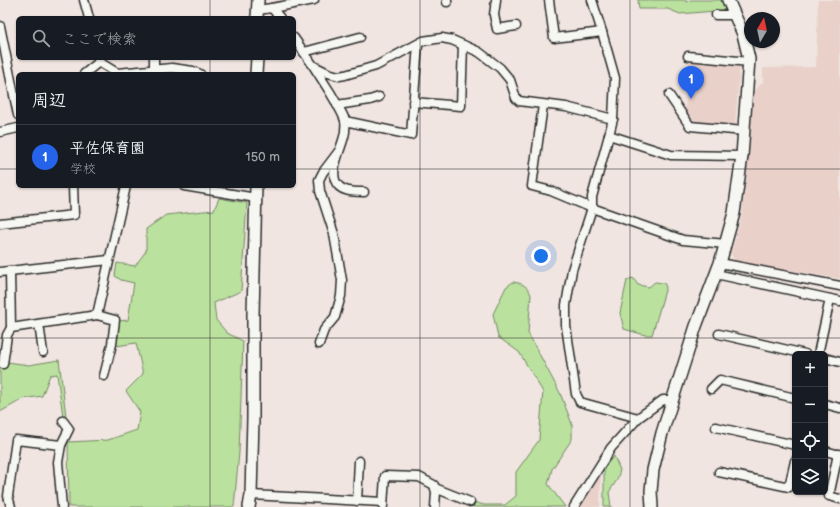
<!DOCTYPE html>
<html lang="ja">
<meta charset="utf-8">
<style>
:root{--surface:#171b24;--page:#20242c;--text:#f1f3f6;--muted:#9ea1a6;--line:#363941;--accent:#2563eb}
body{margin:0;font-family:"Balsamiq Sans","Klee One",sans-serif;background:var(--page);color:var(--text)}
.controls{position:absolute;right:12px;bottom:12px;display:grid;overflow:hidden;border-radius:6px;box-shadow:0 1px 3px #0004}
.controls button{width:36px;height:36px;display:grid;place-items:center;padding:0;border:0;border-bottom:1px solid var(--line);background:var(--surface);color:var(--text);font:20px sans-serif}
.compass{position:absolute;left:744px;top:12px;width:36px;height:36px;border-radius:50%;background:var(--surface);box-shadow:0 1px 3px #0004;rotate:9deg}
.you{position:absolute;left:541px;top:256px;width:14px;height:14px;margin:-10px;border:3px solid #fff;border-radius:50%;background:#1a73e8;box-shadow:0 0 0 6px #1a73e833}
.badge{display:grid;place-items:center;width:26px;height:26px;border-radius:50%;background:var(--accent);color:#fff;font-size:13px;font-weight:700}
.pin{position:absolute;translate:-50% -33px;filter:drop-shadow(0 1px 2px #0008)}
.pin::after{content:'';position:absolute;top:21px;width:14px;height:12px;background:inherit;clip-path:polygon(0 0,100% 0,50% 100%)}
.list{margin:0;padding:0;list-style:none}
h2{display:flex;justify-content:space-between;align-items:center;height:52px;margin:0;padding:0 16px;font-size:17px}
h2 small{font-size:13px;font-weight:400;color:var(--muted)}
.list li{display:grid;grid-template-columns:26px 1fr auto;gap:12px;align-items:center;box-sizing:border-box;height:64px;padding:0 16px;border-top:1px solid var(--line)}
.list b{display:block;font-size:15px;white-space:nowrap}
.list p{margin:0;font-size:13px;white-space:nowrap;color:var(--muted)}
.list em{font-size:13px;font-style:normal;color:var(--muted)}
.icon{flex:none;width:22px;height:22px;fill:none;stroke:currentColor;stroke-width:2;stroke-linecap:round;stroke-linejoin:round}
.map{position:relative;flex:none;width:840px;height:507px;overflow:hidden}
.search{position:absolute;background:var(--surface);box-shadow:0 1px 3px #0004;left:16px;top:16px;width:280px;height:44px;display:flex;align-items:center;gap:10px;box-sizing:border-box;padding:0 14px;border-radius:6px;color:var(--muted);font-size:15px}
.panel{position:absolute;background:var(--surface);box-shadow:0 1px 3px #0004;left:16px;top:72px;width:280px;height:116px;border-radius:6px}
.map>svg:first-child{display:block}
.built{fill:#e9d1ca}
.green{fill:#bae29e;stroke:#728664}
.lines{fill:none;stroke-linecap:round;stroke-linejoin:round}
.street-casing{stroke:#2b2b2b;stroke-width:11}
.secondary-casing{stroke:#2b2b2b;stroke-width:14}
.street{stroke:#f6f6f2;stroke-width:8}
.secondary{stroke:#f6f6f2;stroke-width:11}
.grid{fill:none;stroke:#2b2b2b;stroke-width:1;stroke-opacity:0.55}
</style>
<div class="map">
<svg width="840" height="507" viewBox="0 0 840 507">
<rect width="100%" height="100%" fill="#f0e5e0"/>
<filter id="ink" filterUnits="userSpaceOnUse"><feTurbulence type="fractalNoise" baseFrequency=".025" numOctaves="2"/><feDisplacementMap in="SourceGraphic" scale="8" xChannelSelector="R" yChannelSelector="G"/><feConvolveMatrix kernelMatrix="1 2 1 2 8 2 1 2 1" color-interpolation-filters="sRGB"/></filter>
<g filter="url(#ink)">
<!-- built -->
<g class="built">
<path d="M818,0H840V279L735,261L731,254L742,215L746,182L754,91L763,82V68L816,67Z"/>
<path d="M689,61L740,65L735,127L692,123L685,111Z"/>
<path d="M601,469L600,507H576Z"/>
</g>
<!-- green -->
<g class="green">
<path d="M638,0H685L686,2L690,0H722L726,10L680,14L668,9H639Z"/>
<path d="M219,198L247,203L241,291L214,303L216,320L227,333L243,341L239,452L234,507H69L68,442L108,440L137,430L140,412L126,391L143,374L136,343L116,346L119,321L128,320L134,283L121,280L115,276L117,263L135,266L146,251V229L166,215L214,210Z"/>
<path d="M633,278L638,285L649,287L655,282L664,283L666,287L652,335H645L624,329L620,313L627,280Z"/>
<path d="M513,282C522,283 528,286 531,295L528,333L560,393L572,424V439L552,469L548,484L565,507H473V502L484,505H505L516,496V472L539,440L543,392L519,352L498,337L493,314L506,287Z"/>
<path d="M59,360L66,416H63L57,374L50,375L42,396L23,399L0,412V361L29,365Z"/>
<path d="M614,456L620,470L617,480L609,492L611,507H604V467Z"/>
</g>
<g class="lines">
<!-- street casing -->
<g class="street-casing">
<g id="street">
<path d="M84,0L89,18"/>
<path d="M447,0V2"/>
<path d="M496,0L494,15L497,29L516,26"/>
<path d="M549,0L554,38L602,32"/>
<path d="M592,0L602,32L615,78L613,119L609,135L592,197V208L683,240L726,244"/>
<path d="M272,8L314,0"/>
<path d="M257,10L272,8L280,18"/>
<path d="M716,15H735"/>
<path d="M0,26L18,115"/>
<path d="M294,38C307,56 319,74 330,92C335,101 341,110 345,120C346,123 345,128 345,132C343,146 331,165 335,180C339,192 353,192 364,192"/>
<path d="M304,52L360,37"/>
<path d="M688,56L749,62"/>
<path d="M98,58L99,62L117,73L172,68L193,71L200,74"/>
<path d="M154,58V70"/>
<path d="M314,66L328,73L339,76L345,75L376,66L423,41L442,38L452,40L479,52L500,68L510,80L516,98L519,101L566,107L613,119"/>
<path d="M84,74L99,62"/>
<path d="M669,95L690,126L744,131"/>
<path d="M413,102L461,106L463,45"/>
<path d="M337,105L370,100L379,97"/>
<path d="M543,105L532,186L551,191L592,208L572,270L566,305V326L576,394L580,402L638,418"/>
<path d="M345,121L411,135L418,44"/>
<path d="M0,132L18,128"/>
<path d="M609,135L671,155L742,156"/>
<path d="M184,186L256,198"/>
<path d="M0,223L74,215L73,186"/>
<path d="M720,263L840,286"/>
<path d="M10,271L11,328L97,315L126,186"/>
<path d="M0,272L109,260"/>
<path d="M716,274L840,301"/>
<path d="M97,315L115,320L112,344L104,376"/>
<path d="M39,324L43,352"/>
<path d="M719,334L805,354"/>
<path d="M319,344L324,330L335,317L341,296L342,280L334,234L320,191L319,180L323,172L339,151"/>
<path d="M818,354L830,299"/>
<path d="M825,358L840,362"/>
<path d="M3,364L7,335L11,328"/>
<path d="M711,389L720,380L795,398"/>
<path d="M825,404L840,408"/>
<path d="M716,427L795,445"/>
<path d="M61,445L69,429L63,421"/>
<path d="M825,451L840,455"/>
<path d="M838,454L829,496L840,499"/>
<path d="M719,472L789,487L795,461"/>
<path d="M435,488L470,502"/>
<path d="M251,495L383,502"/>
<path d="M357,501L359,461"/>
<path d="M383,506L385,476L419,477L434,485L436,492L435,507"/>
<path d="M11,507L8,496L16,440L61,445L58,462L62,507"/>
<path d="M574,507L611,448L638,418L663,400H672"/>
</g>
</g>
<!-- secondary casing -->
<g class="secondary-casing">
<g id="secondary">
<path d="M257,18L258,0"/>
<path d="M256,74L257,58"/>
<path d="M249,507L251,495L253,418V315L256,186"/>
<path d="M652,507L651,491L653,470L662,433L696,326L720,263L734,213L742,156L749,59L743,34L728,0"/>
</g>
</g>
<!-- street -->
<use href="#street" class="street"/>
<!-- secondary -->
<use href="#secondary" class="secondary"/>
</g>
</g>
<!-- grid -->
<path class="grid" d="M210,0V18M420,0V507M630,0V507M210,58V74M0,169H18M294,169H840M210,186V507M0,338H840"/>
</svg>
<div class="controls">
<button>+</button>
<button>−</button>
<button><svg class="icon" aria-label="locate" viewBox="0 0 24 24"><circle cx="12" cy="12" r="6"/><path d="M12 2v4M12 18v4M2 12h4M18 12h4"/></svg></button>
<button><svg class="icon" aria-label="layers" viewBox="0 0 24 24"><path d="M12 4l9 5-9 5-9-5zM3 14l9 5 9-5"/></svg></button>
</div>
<svg class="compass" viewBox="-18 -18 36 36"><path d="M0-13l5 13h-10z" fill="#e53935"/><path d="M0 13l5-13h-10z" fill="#9ea1a6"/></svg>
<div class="you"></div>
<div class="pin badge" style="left:691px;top:99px">1</div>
<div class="search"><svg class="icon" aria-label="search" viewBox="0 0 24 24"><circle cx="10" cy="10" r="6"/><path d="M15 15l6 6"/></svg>ここで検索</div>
<section class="panel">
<h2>周辺<small></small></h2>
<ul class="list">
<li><span class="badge">1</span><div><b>平佐保育園</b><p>学校</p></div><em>150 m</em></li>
</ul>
</section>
</div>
